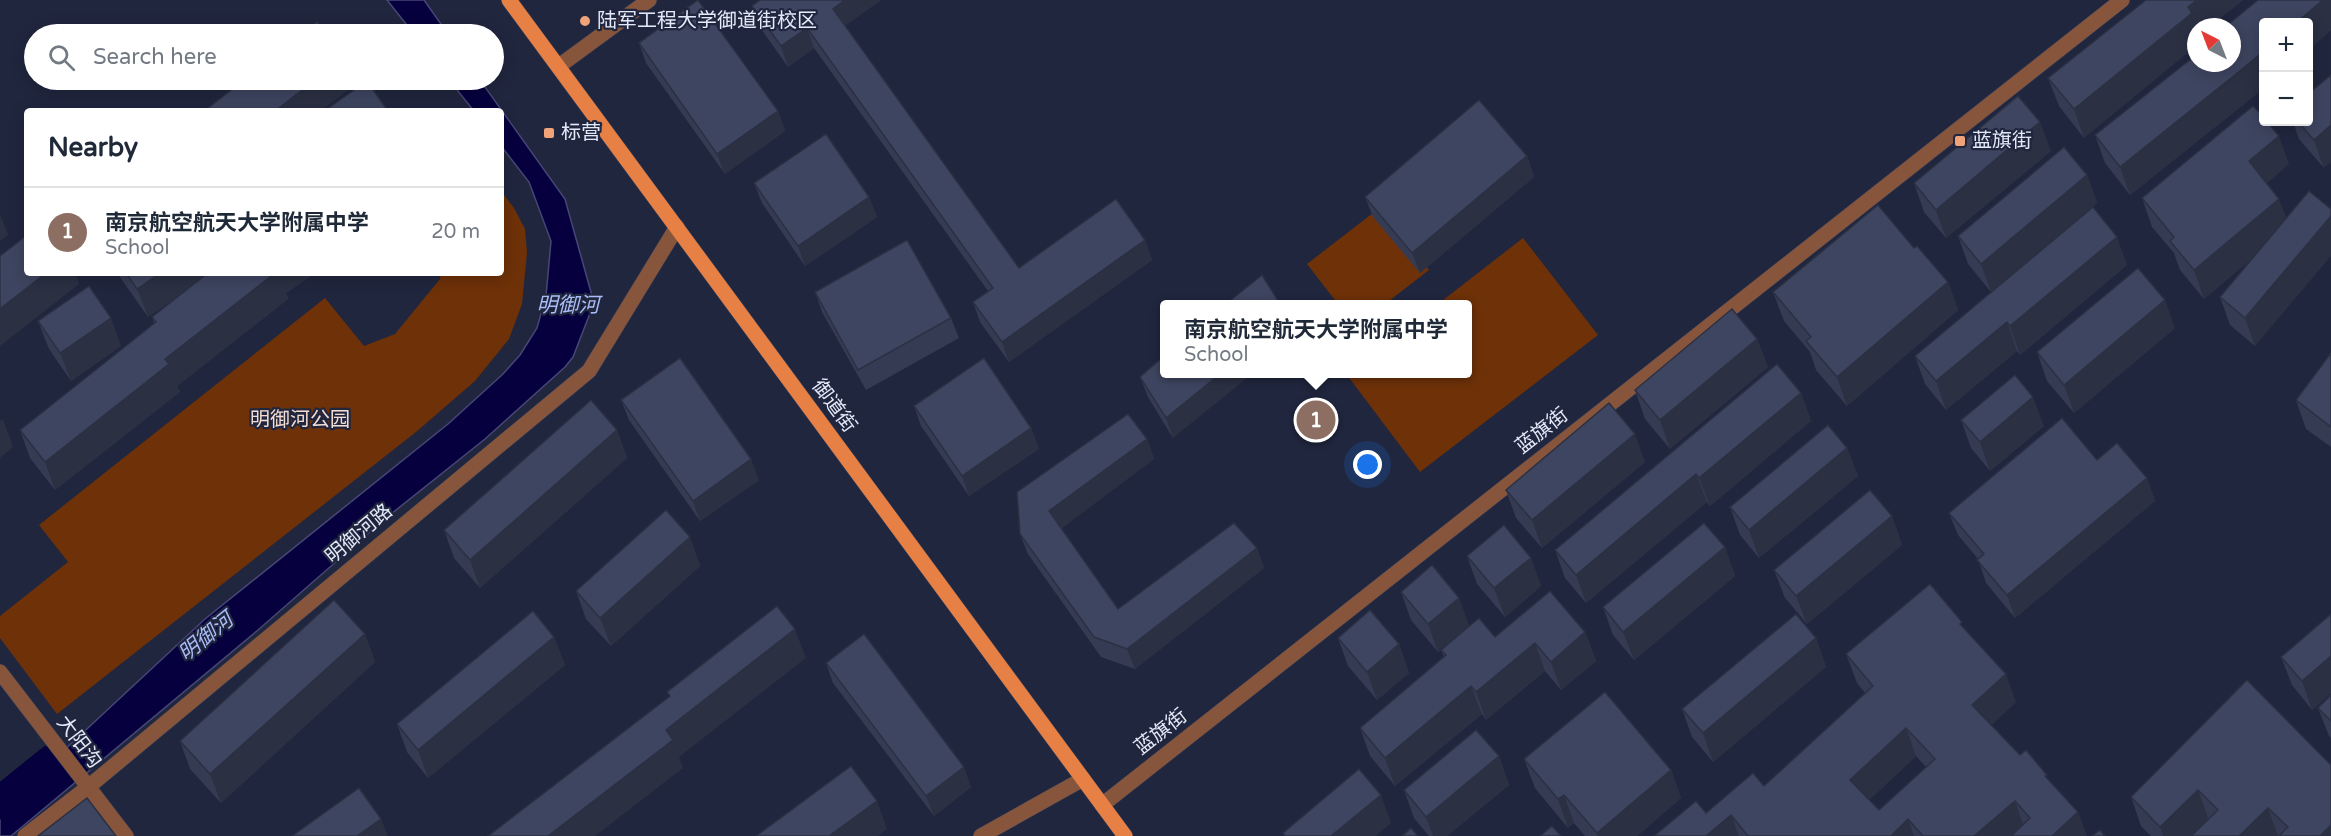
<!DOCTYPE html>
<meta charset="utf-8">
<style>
:root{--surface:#fff;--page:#f2f2f3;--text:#1f2937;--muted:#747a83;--line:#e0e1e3;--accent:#0b8043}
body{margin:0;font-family:"Varela Round","Noto Sans SC",sans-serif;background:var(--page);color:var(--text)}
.controls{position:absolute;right:18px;top:18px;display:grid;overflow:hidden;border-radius:6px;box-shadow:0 3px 15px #0003}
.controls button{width:54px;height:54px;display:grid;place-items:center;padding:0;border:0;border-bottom:2px solid var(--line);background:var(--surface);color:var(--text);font:30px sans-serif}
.compass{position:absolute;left:2187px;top:18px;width:54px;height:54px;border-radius:50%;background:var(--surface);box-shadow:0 3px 15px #0003;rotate:318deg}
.you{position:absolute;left:1368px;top:465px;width:21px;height:21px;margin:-15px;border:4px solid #fff;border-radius:50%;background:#1a73e8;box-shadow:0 0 0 9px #1a73e833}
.badge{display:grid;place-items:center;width:39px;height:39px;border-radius:50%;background:var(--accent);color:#fff;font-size:20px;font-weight:700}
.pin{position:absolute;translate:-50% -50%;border:3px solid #fff;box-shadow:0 2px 6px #0006}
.popup{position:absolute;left:1160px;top:300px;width:312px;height:78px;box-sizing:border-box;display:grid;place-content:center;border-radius:6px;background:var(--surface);filter:drop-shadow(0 2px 4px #0005);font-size:20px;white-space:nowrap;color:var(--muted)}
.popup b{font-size:22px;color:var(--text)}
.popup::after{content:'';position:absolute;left:50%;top:100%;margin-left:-12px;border:12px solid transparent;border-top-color:var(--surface)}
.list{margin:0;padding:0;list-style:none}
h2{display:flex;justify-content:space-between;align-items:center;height:78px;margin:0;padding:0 24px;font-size:26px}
h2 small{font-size:20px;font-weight:400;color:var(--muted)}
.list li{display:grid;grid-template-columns:39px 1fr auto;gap:18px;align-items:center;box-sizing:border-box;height:90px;padding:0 24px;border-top:2px solid var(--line)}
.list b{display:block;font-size:22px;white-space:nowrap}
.list p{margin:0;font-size:20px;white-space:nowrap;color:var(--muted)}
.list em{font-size:20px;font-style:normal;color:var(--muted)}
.icon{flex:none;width:33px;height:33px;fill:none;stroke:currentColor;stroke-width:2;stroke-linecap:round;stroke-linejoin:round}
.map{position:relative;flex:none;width:2331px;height:836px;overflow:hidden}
.search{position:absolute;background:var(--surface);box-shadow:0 3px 15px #0003;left:24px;top:24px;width:480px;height:66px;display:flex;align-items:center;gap:15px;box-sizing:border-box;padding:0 21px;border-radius:33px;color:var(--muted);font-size:22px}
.panel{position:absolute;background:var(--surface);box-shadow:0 3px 15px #0003;left:24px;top:108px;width:480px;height:168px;border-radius:6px}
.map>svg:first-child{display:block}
.green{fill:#6e3108}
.water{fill:#06003e;stroke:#484676;stroke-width:1.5}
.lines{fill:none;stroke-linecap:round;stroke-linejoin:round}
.river{stroke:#06003e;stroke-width:33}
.minor-casing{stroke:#3b4158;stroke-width:16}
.major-casing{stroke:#3b4158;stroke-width:16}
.minor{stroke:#87553b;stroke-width:15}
.major{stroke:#e78045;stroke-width:15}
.wall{fill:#353b53;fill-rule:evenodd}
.shaded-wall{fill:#2b3043}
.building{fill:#3e4560;stroke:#2b3043;stroke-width:1.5;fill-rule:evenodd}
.poi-dot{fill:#f0a279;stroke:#20263e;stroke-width:2}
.labels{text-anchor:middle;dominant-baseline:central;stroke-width:4.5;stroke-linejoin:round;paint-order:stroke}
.poi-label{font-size:20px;fill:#e3e9f9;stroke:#20263e;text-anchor:start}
.street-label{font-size:20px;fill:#e3e9f9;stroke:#20263e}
.park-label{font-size:20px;fill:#f3ddd2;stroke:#20263e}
.water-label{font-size:21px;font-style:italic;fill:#abbbf6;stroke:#20263e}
</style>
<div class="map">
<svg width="2331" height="836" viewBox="0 0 2331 836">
<rect width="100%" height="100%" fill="#20263e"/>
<!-- green -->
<g class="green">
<path d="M501,191L514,208L525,229L527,253L522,304L509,339L475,381L416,432L57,714L0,638V616L68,562L39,525L325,298L364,346L395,334L440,279L441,273H501Z"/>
<path d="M1382,206L1429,270L1385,304H1338L1307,264Z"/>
<path d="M1523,238L1598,335L1420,472L1347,375L1350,374H1468V304H1438Z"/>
</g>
<!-- water -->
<g class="water">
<path d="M387,0H424L448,34H414Z"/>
<path d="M449,80H480L565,199L594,303L573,357L565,367L485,439L386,518L258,630L11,836H0V804L60,754L205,619L448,424L503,374L520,355L537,328L546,296L551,241L529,182L501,146V111H474Z"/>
</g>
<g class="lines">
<!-- river -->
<path class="river" d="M0,803L52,761"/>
<!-- minor casing -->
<g class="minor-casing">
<g id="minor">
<path d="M559,66L649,0"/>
<path d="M0,672L126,836"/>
<path d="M1102,805L2122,0"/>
<path d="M25,836L87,788L589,371L677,227"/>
<path d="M981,836L1083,779"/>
</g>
</g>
<!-- major casing -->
<g class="major-casing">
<path id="major" d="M509,0L1125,836"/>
</g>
<!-- minor -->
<use href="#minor" class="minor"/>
<!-- major -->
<use href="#major" class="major"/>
</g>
<!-- wall -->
<g class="wall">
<path d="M760,0H881L845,25L1019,268L1145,240L1152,260L1009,362L980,322L973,302L988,291L814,48L788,67L759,26L752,6Z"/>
<path d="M2146,0H2243L2209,27H2196L2084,138L2059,106L2048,78Z"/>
<path d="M2258,0H2331V30L2308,50V22H2264V88L2130,195L2105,163L2095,135L2196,55V63H2232V27H2225Z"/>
<path d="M639,43L778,111L785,131L725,174L646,63Z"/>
<path d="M2293,122H2308L2324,168L2299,139Z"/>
<path d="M2051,151L1946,238L1924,212L1914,183Z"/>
<path d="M1527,156L1534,177L1420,273L1373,217L1365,197Z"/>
<path d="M2289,164L2267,183L2255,346L2230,325L2220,297L2251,259L2204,299L2180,270L2174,253L2152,227L2142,198Z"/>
<path d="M2087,175L2097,203L2000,285L2127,265L2020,355L2017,351L1946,410L1925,384L1915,356L1991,292L1968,264L1958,236Z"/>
<path d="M754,183L869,197L877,217L805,266L762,203Z"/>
<path d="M1914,248L1948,282L1958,310L1847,406L1816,370L1810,352L1784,321L1773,292Z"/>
<path d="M117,273H315L286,293L288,299L177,386L180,392L55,490L30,458L20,430L154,324L152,317L184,292L148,317Z"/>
<path d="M815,292L951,318L959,338L866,390L822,312Z"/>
<path d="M38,321L121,346L71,381L49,349Z"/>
<path d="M2175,328L2074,413L2047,381L2037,352Z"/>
<path d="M1757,339L1768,367L1670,449L1645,419L1635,390Z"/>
<path d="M2331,353V447L2306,429L2296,400Z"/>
<path d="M1164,356L1173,438L1148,397L1140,377Z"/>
<path d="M1801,393L1811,421L1710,506L1707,502L1586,603L1565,578L1555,550Z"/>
<path d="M621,400L759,480L700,521L629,420Z"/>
<path d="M914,406L1031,428L1039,449L969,496L921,426Z"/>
<path d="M1961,420L2044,426L1990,471L1971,448Z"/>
<path d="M617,430L627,458L480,588L454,558L444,530Z"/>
<path d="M1147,439L1154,459L1061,528L1118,609L1257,548L1264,568L1135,669L1101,657L1028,554L1020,534Z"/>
<path d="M1847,448L1858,476L1759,558L1740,535L1730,507Z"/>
<path d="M2097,460L2147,478L2155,501L2015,618L1986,583L1978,559L1958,535L1949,513Z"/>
<path d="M1645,462L1542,548L1516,518L1506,490Z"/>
<path d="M1892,516L1902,545L1807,624L1785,598L1774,570Z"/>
<path d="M690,537L700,566L611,646L586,619L576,591Z"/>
<path d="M1725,547L1735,576L1634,660L1613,635L1603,607Z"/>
<path d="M1467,556L1531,558L1541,586L1505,617L1477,584Z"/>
<path d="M1401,592L1459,598L1469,626L1438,652L1411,620Z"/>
<path d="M2331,614V693L2312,710L2292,685L2281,657Z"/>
<path d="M1964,629L2016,702L1991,725L2020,755L2049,780L2087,836H1654L1764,786L1865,693L1857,683L1846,654ZM1916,756L1926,767L1879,810L1869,800Z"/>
<path d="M1585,632L1596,661L1561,690L1545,671L1486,720L1482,714L1395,786L1370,756L1360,728L1444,657L1441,650L1495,637Z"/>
<path d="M365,634L375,662L221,803L190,769L180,741Z"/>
<path d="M554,637L565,665L428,778L407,752L397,724Z"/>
<path d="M1338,638L1399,644L1409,673L1377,700L1348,666Z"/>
<path d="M1816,638L1826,667L1713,762L1692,737L1682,709Z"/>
<path d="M826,663L971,787L934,816L833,683Z"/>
<path d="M2331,695V738L2329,736L2318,708Z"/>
<path d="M1499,756L1509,785L1447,836H1429L1414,818L1404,790Z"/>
<path d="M1524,759L1671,770L1681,798L1637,836H1585L1574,823L1568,828L1535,788Z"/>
<path d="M2331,765V836H2191L2208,818L2190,836H2151L2141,826L2131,797Z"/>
</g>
<!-- shaded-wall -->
<g class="shaded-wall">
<path d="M845,0H881L841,29L833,9Z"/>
<path d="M2197,0H2243L2209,27H2196V46L2084,138L2074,109Z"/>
<path d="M2323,0H2331V30L2308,50V22H2297Z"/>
<path d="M807,28L814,48L788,67L781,46Z"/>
<path d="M2264,51V88L2130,195L2120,167Z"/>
<path d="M315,80H353L355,85L321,111H275Z"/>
<path d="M778,111L785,131L725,174L717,154Z"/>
<path d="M2040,122L2051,151L1946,238L1936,210Z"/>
<path d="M2331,125V162L2324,168L2314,140Z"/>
<path d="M2279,136L2289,164L2259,190L2249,161Z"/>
<path d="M1527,156L1534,177L1420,273L1412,253Z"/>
<path d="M2087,175L2097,203L1991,292L1981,264Z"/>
<path d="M869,197L877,217L805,266L798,246Z"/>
<path d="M2279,199L2290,227L2204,299L2194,270Z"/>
<path d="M0,214L8,235L0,241Z"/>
<path d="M2331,216V256L2255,346L2245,318Z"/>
<path d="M2117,237L2127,265L2020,355L2010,326Z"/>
<path d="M1145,240L1152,260L1009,362L1002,342Z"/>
<path d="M46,273H75L79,284L0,346V309Z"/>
<path d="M160,273H211L148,317L137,289Z"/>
<path d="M275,273H315L286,293L288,299L177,386L180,392L55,490L45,462L165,359Z"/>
<path d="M1948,282L1958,310L1847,406L1837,377Z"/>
<path d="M2165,300L2175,328L2074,413L2064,385Z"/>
<path d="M111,318L121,346L71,381L60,353Z"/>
<path d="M2007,322L2017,351L1946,410L1936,381Z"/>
<path d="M1757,339L1768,367L1670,449L1660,420Z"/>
<path d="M1220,374H1252L1173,438L1166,418Z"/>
<path d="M1801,393L1811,421L1710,506L1699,478Z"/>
<path d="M2033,397L2044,426L1990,471L1980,442Z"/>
<path d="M3,419L13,447L0,458V421Z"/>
<path d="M1031,428L1039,449L969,496L962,476Z"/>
<path d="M617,430L627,458L480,588L470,560Z"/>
<path d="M1635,434L1645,462L1542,548L1532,520Z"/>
<path d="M1147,439L1154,459L1057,532L1049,511Z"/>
<path d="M1847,448L1858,476L1759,558L1749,530Z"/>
<path d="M751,459L759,480L700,521L693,501Z"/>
<path d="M1696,474L1707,502L1586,603L1576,575Z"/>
<path d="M2147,478L2155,501L2015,618L2007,595Z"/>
<path d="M1892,516L1902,545L1807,624L1796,596Z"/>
<path d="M690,537L700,566L611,646L600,618Z"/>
<path d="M1725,547L1735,576L1634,660L1623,632Z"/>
<path d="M1257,548L1264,568L1135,669L1127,649Z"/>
<path d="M1531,558L1541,586L1505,617L1494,588Z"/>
<path d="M1459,598L1469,626L1438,652L1428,624Z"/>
<path d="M795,629L806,658L679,757L683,768L595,836H548L666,730Z"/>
<path d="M1585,632L1596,661L1561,690L1551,662Z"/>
<path d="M365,634L375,662L221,803L210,774Z"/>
<path d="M554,637L565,665L428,778L418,750Z"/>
<path d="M1816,638L1826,667L1713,762L1703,733Z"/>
<path d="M1535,643L1545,671L1486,720L1476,692Z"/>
<path d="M1399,644L1409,673L1377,700L1367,672Z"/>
<path d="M2331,656V693L2312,710L2302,681Z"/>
<path d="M2006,674L2016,702L1983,733L1972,705Z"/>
<path d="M1471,686L1482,714L1395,786L1385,758Z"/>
<path d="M1906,728L1916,756L1860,809L1850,780Z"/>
<path d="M1499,756L1509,785L1447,836H1433L1426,817Z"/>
<path d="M964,767L971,787L934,816L926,796Z"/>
<path d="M1671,770L1681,798L1637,836H1598L1597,833Z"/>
<path d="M2198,790L2208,818L2190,836H2163L2160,827Z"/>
<path d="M1381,795L1391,823L1376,836H1331Z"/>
<path d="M1564,795L1574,823L1568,828L1558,799Z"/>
<path d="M877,801L887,829L878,836H829Z"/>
<path d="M2015,801L2025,830L2018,836H1974Z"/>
<path d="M2268,808L2278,836H2239Z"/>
<path d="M2078,812L2087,836H2052Z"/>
<path d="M1731,815L1739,836H1706Z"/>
<path d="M381,819L388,836H357Z"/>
<path d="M1908,819L1914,836H1891Z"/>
<path d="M2331,825V836H2320Z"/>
</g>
<!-- building -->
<g class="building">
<path d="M698,0L778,111L717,154L639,43Z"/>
<path d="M760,0H845L833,9L1019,268L1116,199L1145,240L1002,342L973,302L993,288L807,28L781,46L752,6Z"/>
<path d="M2146,0H2197L2188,7L2192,13L2074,109L2048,78Z"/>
<path d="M2258,0H2323L2297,22H2264V51L2236,74L2120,167L2095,135L2196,55V63H2232V27H2225Z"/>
<path d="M317,22L327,34H301Z"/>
<path d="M2331,75V125L2314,140L2298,122H2308V94Z"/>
<path d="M244,80H315L275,111H204Z"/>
<path d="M367,81L388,111H324Z"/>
<path d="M2018,96L2040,122L1936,210L1914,183Z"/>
<path d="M1479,100L1527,156L1412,253L1365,197Z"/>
<path d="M2253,106L2264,117V122H2267L2279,136L2249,161L2279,199L2194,270L2170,241L2174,237L2142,198Z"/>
<path d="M826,134L869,197L798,246L754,183Z"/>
<path d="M2064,147L2087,175L1981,264L1958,236Z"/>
<path d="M2309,191L2331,209V216L2245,318L2220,297Z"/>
<path d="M1878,205L1914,248L1917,246L1948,282L1837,377L1806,341L1811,337L1773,292Z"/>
<path d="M2093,207L2117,237L2010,326L2007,322L1936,381L1915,356Z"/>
<path d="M27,235V273H46L0,309V256Z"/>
<path d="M907,240L951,318L858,370L815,292Z"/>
<path d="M2138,268L2165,300L2064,385L2037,352Z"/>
<path d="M126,273H160L137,289Z"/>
<path d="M208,273H275L165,359L169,364L45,462L20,430L156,322L152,317Z"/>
<path d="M1262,275L1280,304H1226Z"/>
<path d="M89,286L111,318L60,353L38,321Z"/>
<path d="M1732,309L1757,339L1660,420L1635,390Z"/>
<path d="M2331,353V427L2296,400Z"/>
<path d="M1164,356V374H1220L1166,418L1140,377Z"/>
<path d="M680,358L751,459L693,501L621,400Z"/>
<path d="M984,358L1031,428L962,476L914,406Z"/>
<path d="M1777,364L1801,393L1699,478L1696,474L1576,575L1555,550Z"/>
<path d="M2015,375L2033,397L1980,442L1961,420Z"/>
<path d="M591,400L617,430L470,560L444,530Z"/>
<path d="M1609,403L1635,434L1532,520L1506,490Z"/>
<path d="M1128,414L1147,439L1049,511L1118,609L1234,523L1257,548L1127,649L1094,637L1020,534L1017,492Z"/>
<path d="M2062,418L2097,460L2117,443L2147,478L2007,595L1977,560L1984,554L1949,513Z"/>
<path d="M1828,425L1847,448L1749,530L1730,507Z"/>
<path d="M1870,490L1892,516L1796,596L1774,570Z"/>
<path d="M666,510L690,537L600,618L576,591Z"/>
<path d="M1704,523L1725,547L1623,632L1603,607Z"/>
<path d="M1504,525L1531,558L1494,588L1467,556Z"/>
<path d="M1432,565L1459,598L1428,624L1401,592Z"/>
<path d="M1930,584L1962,622L1960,624L2006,674L1972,705L2020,755L2026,750L2047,775L2045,776L2078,812L2052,836H2011L2030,818L2015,801L1974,836H1923L1908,819L1891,836H1748L1731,815L1706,836H1654L1696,801L1706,813L1753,773L1764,786L1873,686L1846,654ZM1906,728L1935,759L1879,810L1850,780Z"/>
<path d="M1550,591L1585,632L1551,662L1535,643L1476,692L1471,686L1385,758L1360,728L1446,655L1441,650L1479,618L1495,637Z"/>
<path d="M334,600L365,634L210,774L180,741Z"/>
<path d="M777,606L795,629L666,730L673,740L548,836H488L670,696L667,692Z"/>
<path d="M1370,610L1399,644L1367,672L1338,638Z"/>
<path d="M533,611L554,637L418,750L397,724Z"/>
<path d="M1796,614L1816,638L1703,733L1682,709Z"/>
<path d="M2331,614V656L2302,681L2281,657Z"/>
<path d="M864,634L964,767L926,796L826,663Z"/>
<path d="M2247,680L2331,765V825L2320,836H2279L2288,827L2268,808L2239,836H2191L2218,810L2198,790L2160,827L2131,797Z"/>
<path d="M1605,692L1671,770L1597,833L1564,795L1558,799L1524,759Z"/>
<path d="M2331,695V721L2318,708Z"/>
<path d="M1476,730L1499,756L1426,817L1404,790Z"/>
<path d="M851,766L877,801L829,836H756Z"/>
<path d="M1359,769L1381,795L1331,836H1285L1283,833Z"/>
<path d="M359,788L381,819L357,836H292Z"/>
<path d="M87,798L116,836H38Z"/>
<path d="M1552,826L1561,836H1540Z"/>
<path d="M1411,828L1418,836H1402Z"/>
<path d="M2100,830L2105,836H2092Z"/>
</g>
<!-- markers -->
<g class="poi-dot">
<circle cx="585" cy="21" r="6"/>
<rect x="543" y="127" width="12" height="12" rx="3"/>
<rect x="1954" y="135" width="12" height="12" rx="3"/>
</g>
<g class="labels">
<!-- poi labels -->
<g class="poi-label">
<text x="597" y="21">陆军工程大学御道街校区</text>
<text x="561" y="133">标营</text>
<text x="1972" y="141">蓝旗街</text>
</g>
<!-- street labels -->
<g class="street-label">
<text transform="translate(834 406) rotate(54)">御道街</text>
<text transform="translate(1542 431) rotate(-38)">蓝旗街</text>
<text transform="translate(359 534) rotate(-40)">明御河路</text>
<text transform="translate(1161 732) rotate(-38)">蓝旗街</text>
<text transform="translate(79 742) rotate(53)">大阳沟</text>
</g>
<!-- park labels -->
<g class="park-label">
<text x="300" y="420">明御河公园</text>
</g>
<!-- water labels -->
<g class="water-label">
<text x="568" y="305">明御河</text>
<text transform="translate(206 637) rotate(-39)">明御河</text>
</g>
</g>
</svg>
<div class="controls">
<button>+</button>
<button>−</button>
</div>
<svg class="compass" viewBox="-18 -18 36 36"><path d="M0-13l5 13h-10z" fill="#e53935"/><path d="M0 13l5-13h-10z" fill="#747a83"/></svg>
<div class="you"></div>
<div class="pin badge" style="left:1316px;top:420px;background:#8d6e63">1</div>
<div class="popup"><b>南京航空航天大学附属中学</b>School</div>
<div class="search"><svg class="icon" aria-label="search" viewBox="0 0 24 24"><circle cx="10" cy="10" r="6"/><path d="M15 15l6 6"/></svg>Search here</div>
<section class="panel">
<h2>Nearby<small></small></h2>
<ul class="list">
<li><span class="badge" style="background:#8d6e63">1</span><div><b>南京航空航天大学附属中学</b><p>School</p></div><em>20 m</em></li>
</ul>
</section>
</div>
